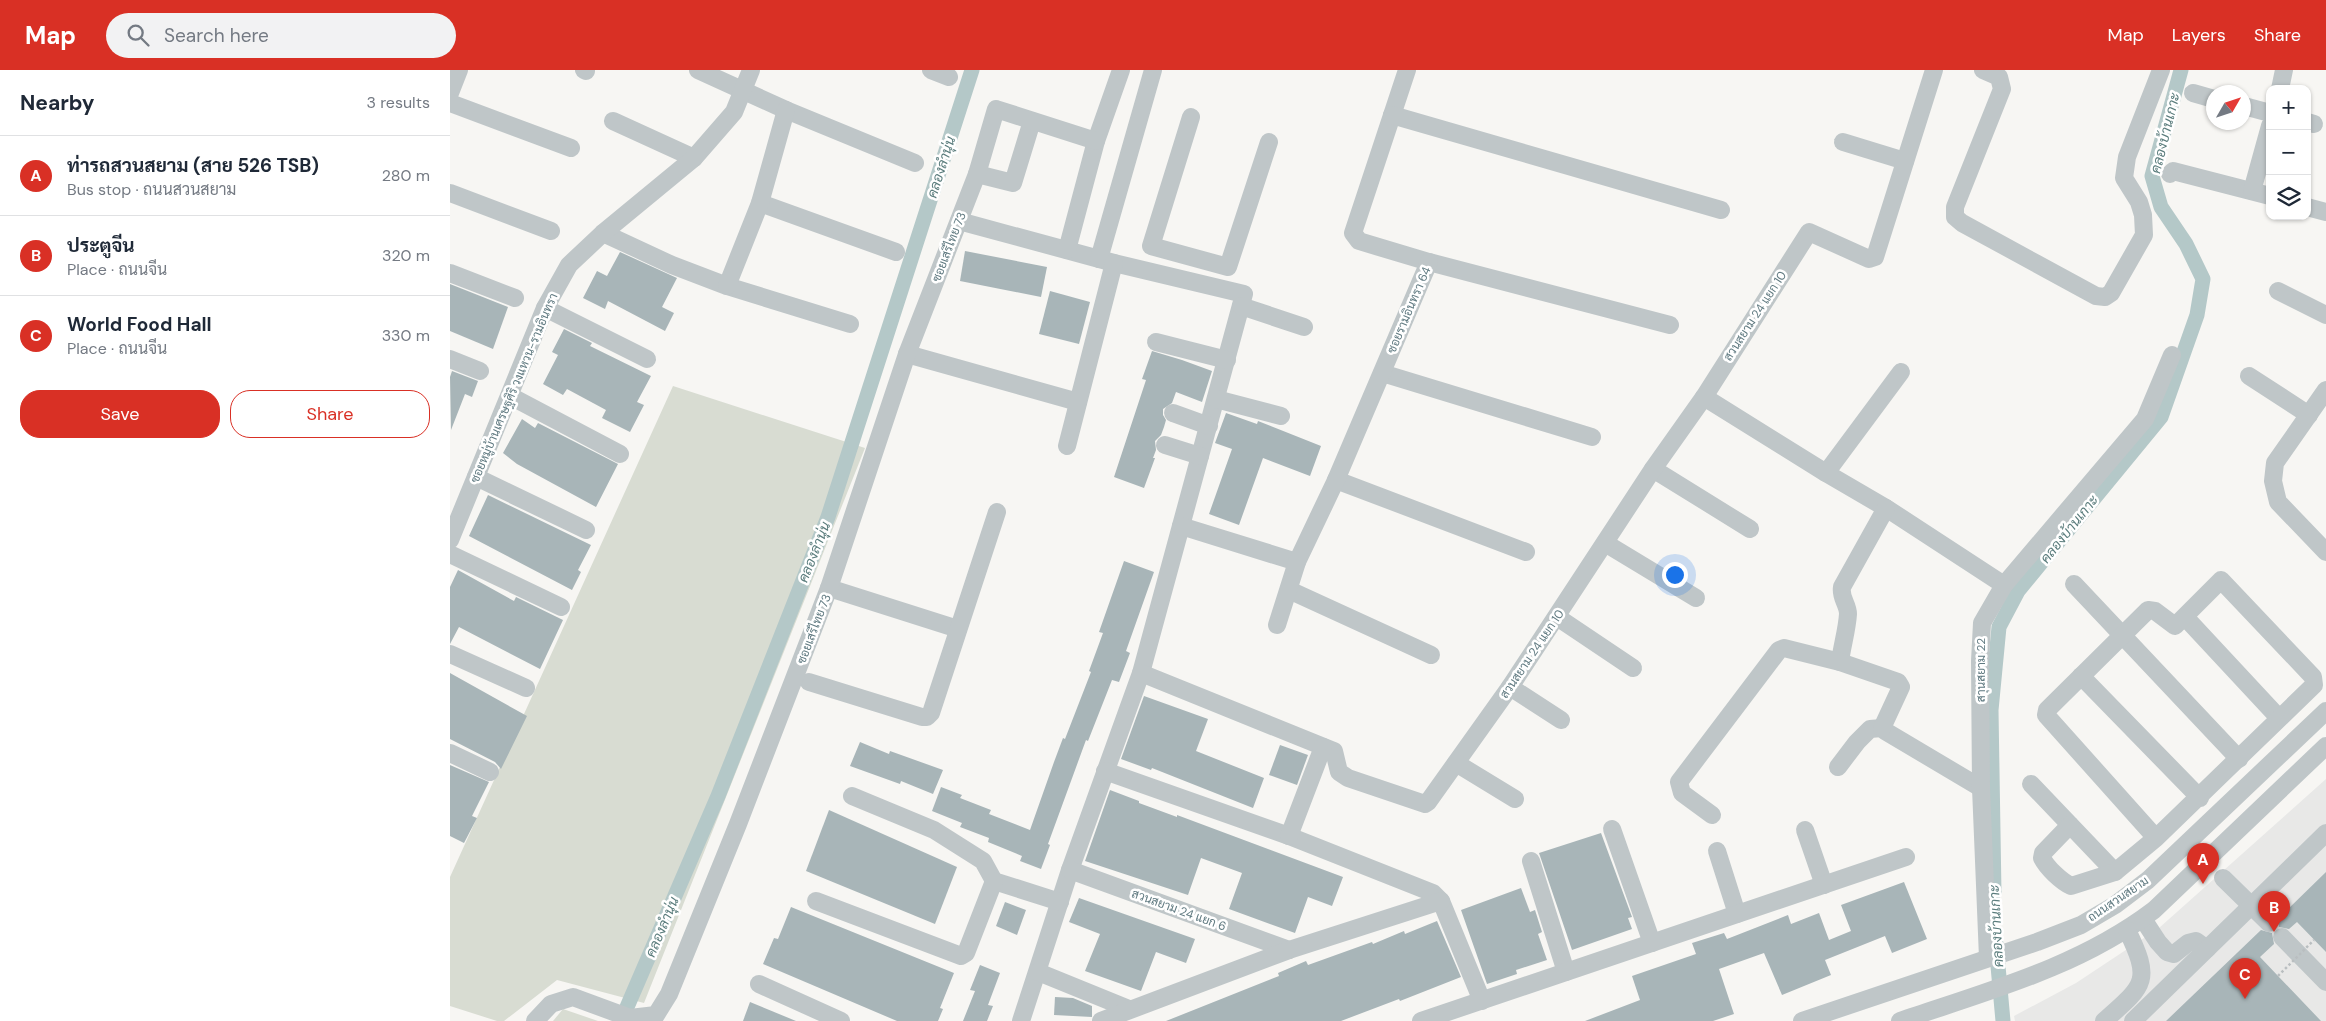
<!DOCTYPE html>
<meta charset="utf-8">
<style>
:root{--surface:#fff;--page:#f2f2f3;--text:#1f2937;--muted:#747a83;--line:#e0e1e3;--accent:#d93025}
body{margin:0;font-family:"DM Sans",Sarabun,sans-serif;background:var(--page);color:var(--text)}
.controls{position:absolute;right:15px;top:15px;display:grid;overflow:hidden;border-radius:10px;box-shadow:0 1px 4px #0004}
.controls button{width:45px;height:45px;display:grid;place-items:center;padding:0;border:0;border-bottom:1px solid var(--line);background:var(--surface);color:var(--text);font:25px sans-serif}
.compass{position:absolute;left:1756px;top:15px;width:45px;height:45px;border-radius:50%;background:var(--surface);box-shadow:0 1px 4px #0004;rotate:51deg}
.you{position:absolute;left:1224px;top:504px;width:18px;height:18px;margin:-12px;border:4px solid #fff;border-radius:50%;background:#1a73e8;box-shadow:0 0 0 8px #1a73e833}
.badge{display:grid;place-items:center;width:32px;height:32px;border-radius:50%;background:var(--accent);color:#fff;font-size:16px;font-weight:700}
.pin{position:absolute;translate:-50% -41px;filter:drop-shadow(0 1px 2px #0008)}
.pin::after{content:'';position:absolute;top:26px;width:18px;height:15px;background:inherit;clip-path:polygon(0 0,100% 0,50% 100%)}
.list{margin:0;padding:0;list-style:none}
h2{display:flex;justify-content:space-between;align-items:center;height:65px;margin:0;padding:0 20px;font-size:21px}
h2 small{font-size:16px;font-weight:400;color:var(--muted)}
.list li{display:grid;grid-template-columns:32px 1fr auto;gap:15px;align-items:center;box-sizing:border-box;height:80px;padding:0 20px;border-top:1px solid var(--line)}
.list b{display:block;font-size:19px;white-space:nowrap}
.list p{margin:0;font-size:16px;white-space:nowrap;color:var(--muted)}
.list em{font-size:16px;font-style:normal;color:var(--muted)}
.actions{display:flex;gap:10px;padding:15px 20px}
.actions a{flex:1;padding:11px 0;border:1px solid var(--accent);border-radius:20px;text-align:center;font-size:18px;color:var(--accent)}
.actions .main{background:var(--accent);color:#fff}
.icon{flex:none;width:28px;height:28px;fill:none;stroke:currentColor;stroke-width:2;stroke-linecap:round;stroke-linejoin:round}
.map{position:relative;flex:none;width:1876px;height:951px;overflow:hidden}
header{display:flex;align-items:center;gap:30px;box-sizing:border-box;height:70px;padding:0 25px;background:var(--accent);color:#fff}
header strong{font-size:24px}
nav{display:flex;gap:28px;margin-inline-start:auto;font-size:18px}
.search{width:350px;height:45px;background:var(--page);display:flex;align-items:center;gap:12px;box-sizing:border-box;padding:0 18px;border-radius:28px;color:var(--muted);font-size:19px}
main{display:flex}
aside{flex:1;background:var(--surface)}
.map>svg:first-child{display:block}
.built{fill:#e8e8e7}
.green{fill:#d8dcd2}
.lines{fill:none;stroke-linecap:round;stroke-linejoin:round}
.canal{stroke:#b4c8c8;stroke-width:15}
.building{fill:#a8b5b8}
.minor{stroke:#bfc6c8;stroke-width:18}
.path-bridge{stroke:#b9bec0;stroke-width:2.5;stroke-dasharray:2.5 2.5;stroke-linecap:butt}
.labels{text-anchor:middle;dominant-baseline:central;stroke-width:5;stroke-linejoin:round;paint-order:stroke}
.street-label{font-size:12px;fill:#607a81;stroke:#fff}
.water-label{font-size:14px;font-style:italic;fill:#5a7c7c;stroke:#fff}
</style>
<header>
<strong>Map</strong>
<div class="search"><svg class="icon" aria-label="search" viewBox="0 0 24 24"><circle cx="10" cy="10" r="6"/><path d="M15 15l6 6"/></svg>Search here</div>
<nav><a>Map</a><a>Layers</a><a>Share</a></nav>
</header>
<main>
<aside>
<h2>Nearby<small>3 results</small></h2>
<ul class="list">
<li><span class="badge">A</span><div><b>ท่ารถสวนสยาม (สาย 526 TSB)</b><p>Bus stop · ถนนสวนสยาม</p></div><em>280 m</em></li>
<li><span class="badge">B</span><div><b>ประตูจีน</b><p>Place · ถนนจีน</p></div><em>320 m</em></li>
<li><span class="badge">C</span><div><b>World Food Hall</b><p>Place · ถนนจีน</p></div><em>330 m</em></li>
</ul>
<div class="actions"><a class="main">Save</a><a>Share</a></div>
</aside>
<div class="map">
<svg width="1876" height="951" viewBox="0 0 1876 951">
<rect width="100%" height="100%" fill="#f7f6f3"/>
<!-- built -->
<path class="built" d="M1876,709V951H1565L1564,946L1626,913L1709,858Z"/>
<!-- green -->
<g class="green">
<path d="M223,316L415,378L194,933L107,910L54,951H47L0,936V807Z"/>
<path d="M113,939L148,951H103Z"/>
</g>
<g class="lines">
<!-- canal -->
<g class="canal">
<path d="M1544,823L1541,640L1549,557L1568,521L1711,347L1747,245L1753,209L1736,174L1711,137L1702,106L1731,0"/>
<path d="M1546,874L1553,951"/>
<path d="M171,951L268,726L378,447L522,0"/>
</g>
</g>
<!-- building -->
<g class="building">
<path d="M515,181L597,197L591,227L510,211Z"/>
<path d="M170,182L227,208L212,237L224,243L215,261L158,231L155,239L133,228L147,201L157,206Z"/>
<path d="M0,214L58,237L43,279L0,261Z"/>
<path d="M600,221L640,232L629,274L589,264Z"/>
<path d="M114,259L142,273L140,276L201,306L187,332L194,335L180,362L152,348L156,340L117,319L113,325L93,314L108,285L102,282Z"/>
<path d="M702,281L732,290L762,301L752,332L726,322L722,333L713,339V345L716,350L714,357L711,365L705,371L706,380L703,388H705L694,418L664,407L696,310L692,309Z"/>
<path d="M2,301L28,311L22,327L15,324L1,360L0,307Z"/>
<path d="M776,343L807,354L808,351L871,376L860,406L813,388L789,455L759,444L782,379L765,373Z"/>
<path d="M72,349L85,358L88,353L168,394L146,437L67,394L53,383Z"/>
<path d="M38,425L141,475L128,500L131,502L122,520L19,466Z"/>
<path d="M674,491L704,502L676,581L680,583L669,612L662,610L638,671L636,670L598,774L600,775L591,799L570,791L572,786L538,772L539,768L510,757L512,753L482,741L491,717L512,725L510,728L541,740L539,744L580,760L604,692L613,668L615,669L641,602L639,601L653,563L649,562Z"/>
<path d="M8,500L64,531L66,527L113,550L90,599L9,557L0,574V517Z"/>
<path d="M0,603L77,646L51,699L45,692L0,669Z"/>
<path d="M694,626L758,649L746,681L814,708L803,738L702,698L701,700L671,689Z"/>
<path d="M410,672L439,684L440,681L493,700L483,724L451,711L450,714L400,696Z"/>
<path d="M830,675L858,685L847,715L819,705Z"/>
<path d="M0,695L39,712L22,746L27,748L14,773L0,766Z"/>
<path d="M660,720L689,731V733L727,747V745L893,807L882,836L858,827L845,863L779,839L792,803L751,788L738,825L635,791Z"/>
<path d="M379,740L507,797L485,854L356,801Z"/>
<path d="M1151,763L1182,847L1178,848L1182,859L1122,880L1089,783Z"/>
<path d="M1876,802V882L1847,852L1839,859L1829,857L1827,846L1830,843L1832,845Z"/>
<path d="M1454,812L1477,869L1442,883L1435,866L1375,890L1381,905L1332,925L1314,883L1269,899L1284,944L1263,951H1135L1190,930L1182,906L1246,884L1242,873L1274,863L1277,869L1338,845L1341,854L1369,843L1379,870L1401,861L1391,835Z"/>
<path d="M1071,818L1080,842L1085,840L1092,862L1088,864L1097,890L1066,900L1067,904L1037,914L1011,840Z"/>
<path d="M629,828L745,869L736,893L706,882L691,921L635,901L650,864L619,852Z"/>
<path d="M555,832L576,840L567,865L546,856Z"/>
<path d="M341,837L504,903L490,938L493,939L488,951H447L313,894L324,868L328,869Z"/>
<path d="M987,851L1011,907L950,931L949,929L891,951H716L829,906L828,903L856,891L858,895L922,872L923,874L954,861L955,864Z"/>
<path d="M1811,860L1822,863L1824,874L1810,887L1871,951H1716Z"/>
<path d="M530,895L550,903L538,935L543,936L537,951H513L525,921L520,920Z"/>
<path d="M605,927L623,928L642,936V947L604,945Z"/>
<path d="M300,932L346,951H293Z"/>
</g>
<g class="lines">
<!-- minor -->
<g class="minor">
<path d="M134,0L136,1"/>
<path d="M248,0L336,40L465,93"/>
<path d="M481,0L499,7"/>
<path d="M957,0L903,163L909,171L979,192L1220,255"/>
<path d="M1533,0L1549,7L1552,19L1505,137V147L1512,153L1646,226L1655,227L1661,223L1694,165L1693,145L1689,132L1674,108L1677,87L1711,0"/>
<path d="M1830,19L1834,0"/>
<path d="M0,23L9,0"/>
<path d="M1743,23L1764,29"/>
<path d="M0,33L121,78"/>
<path d="M1794,36L1820,43"/>
<path d="M942,45L1271,140"/>
<path d="M741,47L701,176L778,197L819,72"/>
<path d="M163,51L244,88"/>
<path d="M1857,52L1864,54"/>
<path d="M1393,72L1455,91"/>
<path d="M527,104L563,113L582,51"/>
<path d="M1720,104L1723,101L1820,126"/>
<path d="M1802,121L1820,56"/>
<path d="M0,123L101,161"/>
<path d="M310,133L446,182"/>
<path d="M1857,137L1876,142"/>
<path d="M509,151L664,193L794,224L691,603L620,800L571,951"/>
<path d="M153,163L222,195L277,216L400,254"/>
<path d="M617,180L646,71L671,0"/>
<path d="M649,189L703,0"/>
<path d="M0,203L65,228"/>
<path d="M277,216L310,133L336,40"/>
<path d="M1828,221L1876,245"/>
<path d="M791,236L854,257"/>
<path d="M95,238L197,289"/>
<path d="M706,272L777,290"/>
<path d="M457,284L628,332"/>
<path d="M0,289L30,301"/>
<path d="M932,303L1142,367"/>
<path d="M1799,306L1859,345"/>
<path d="M1876,320L1825,393L1823,411L1828,432L1876,482"/>
<path d="M60,326L170,384"/>
<path d="M1254,327L1376,403L1436,438L1554,515"/>
<path d="M766,329L831,346"/>
<path d="M723,343L759,356"/>
<path d="M715,375L750,386"/>
<path d="M617,376L664,193"/>
<path d="M1203,399L1300,459"/>
<path d="M1376,403L1451,302"/>
<path d="M26,407L136,460"/>
<path d="M886,410L1076,482"/>
<path d="M731,456L847,492"/>
<path d="M0,470L95,238L119,195L153,163L244,88L284,42L301,0"/>
<path d="M1155,473L1246,528"/>
<path d="M0,484L111,537"/>
<path d="M1624,514L1789,689"/>
<path d="M379,518L508,559"/>
<path d="M839,520L981,585"/>
<path d="M1107,547L1183,598"/>
<path d="M1735,547L1829,648"/>
<path d="M827,555L847,492L886,410L979,192"/>
<path d="M0,584L76,618"/>
<path d="M1390,592C1392,576 1397,560 1398,544C1398,534 1390,528 1392,517L1436,438"/>
<path d="M691,603L884,681L889,702L898,708L975,734L978,732L1060,617L1203,399L1254,327L1359,162L1419,189L1425,187L1484,0"/>
<path d="M1631,606L1750,728"/>
<path d="M359,612L472,647H477L481,643L547,442"/>
<path d="M1060,617L1111,650"/>
<path d="M1432,658L1435,661L1531,718"/>
<path d="M0,683L40,702"/>
<path d="M1006,693L1065,729"/>
<path d="M1388,697L1407,672L1420,659L1432,658"/>
<path d="M655,701L839,766L983,823L991,831L1032,931"/>
<path d="M1581,714L1665,802"/>
<path d="M402,726L484,760L533,791L544,811L610,832"/>
<path d="M1262,745L1232,723L1229,712L1329,580L1334,578L1390,592L1448,612L1451,617L1432,658"/>
<path d="M1620,755L1593,783L1592,788C1597,798 1611,811 1621,816L1665,802L1706,768L1864,615L1863,607L1771,510L1725,556L1705,541L1698,540L1597,640L1596,645L1706,768"/>
<path d="M1162,759L1202,873"/>
<path d="M1355,760L1374,815"/>
<path d="M839,766L873,677"/>
<path d="M1267,781L1287,844"/>
<path d="M1081,791L1116,902"/>
<path d="M620,800L839,880"/>
<path d="M1773,808L1819,853"/>
<path d="M366,831L511,886L516,883L544,811"/>
<path d="M1693,849L1708,872L1717,882L1724,884L1738,873L1746,871L1757,879"/>
<path d="M1832,867L1876,912"/>
<path d="M1538,888L1531,718L1530,591L1532,553L1554,515L1695,349L1722,285"/>
<path d="M588,902L679,939"/>
<path d="M309,914L391,951"/>
<path d="M85,951L101,934L123,927L180,948L206,945L219,924L288,754L379,518L457,284L527,104L546,39L646,71"/>
<path d="M651,951L839,880L991,831"/>
<path d="M971,951L1456,787"/>
<path d="M1352,951L1587,872L1631,855L1665,835L1698,810L1876,641"/>
<path d="M1450,951C1538,921 1629,897 1704,840L1876,676"/>
<path d="M1654,951C1695,915 1702,911 1677,860"/>
<path d="M1683,951L1876,763"/>
</g>
<!-- path-bridge -->
<path class="path-bridge" d="M1828,906L1864,870"/>
</g>
<g class="labels">
<!-- street labels -->
<g class="street-label">
<text transform="translate(499 177) rotate(-69)">ซอยเสรีไทย 73</text>
<text transform="translate(959 240) rotate(-67)">ซอยรามอินทรา 64</text>
<text transform="translate(1305 246) rotate(-57)">สวนสยาม 24 แยก 10</text>
<text transform="translate(64 318) rotate(-67)">ซอยหมู่บ้านเศรษฐศิริ วงแหวน-รามอินทรา</text>
<text transform="translate(364 559) rotate(-69)">ซอยเสรีไทย 73</text>
<text transform="translate(1082 584) rotate(-56)">สวนสยาม 24 แยก 10</text>
<text transform="translate(1531 600) rotate(-90)">สาุนสยาม 22</text>
<text transform="translate(1668 829) rotate(-34)">ถนนสวนสยาม</text>
<text transform="translate(729 840) rotate(20)">สวนสยาม 24 แยก 6</text>
</g>
<!-- water labels -->
<g class="water-label">
<text transform="translate(1715 63) rotate(-76)">คลองบ้านเกาะ</text>
<text transform="translate(491 97) rotate(-72)">คลองลำนุ่น</text>
<text transform="translate(1619 459) rotate(-51)">คลองบ้านเกาะ</text>
<text transform="translate(364 482) rotate(-68)">คลองลำนุ่น</text>
<text transform="translate(1546 856) rotate(-93)">คลองบ้านเกาะ</text>
<text transform="translate(212 857) rotate(-67)">คลองลำนุ่น</text>
</g>
</g>
</svg>
<div class="controls">
<button>+</button>
<button>−</button>
<button><svg class="icon" aria-label="layers" viewBox="0 0 24 24"><path d="M12 4l9 5-9 5-9-5zM3 14l9 5 9-5"/></svg></button>
</div>
<svg class="compass" viewBox="-18 -18 36 36"><path d="M0-13l5 13h-10z" fill="#e53935"/><path d="M0 13l5-13h-10z" fill="#747a83"/></svg>
<div class="you"></div>
<div class="pin badge" style="left:1753px;top:814px">A</div>
<div class="pin badge" style="left:1824px;top:862px">B</div>
<div class="pin badge" style="left:1795px;top:929px">C</div>
</div>
</main>
